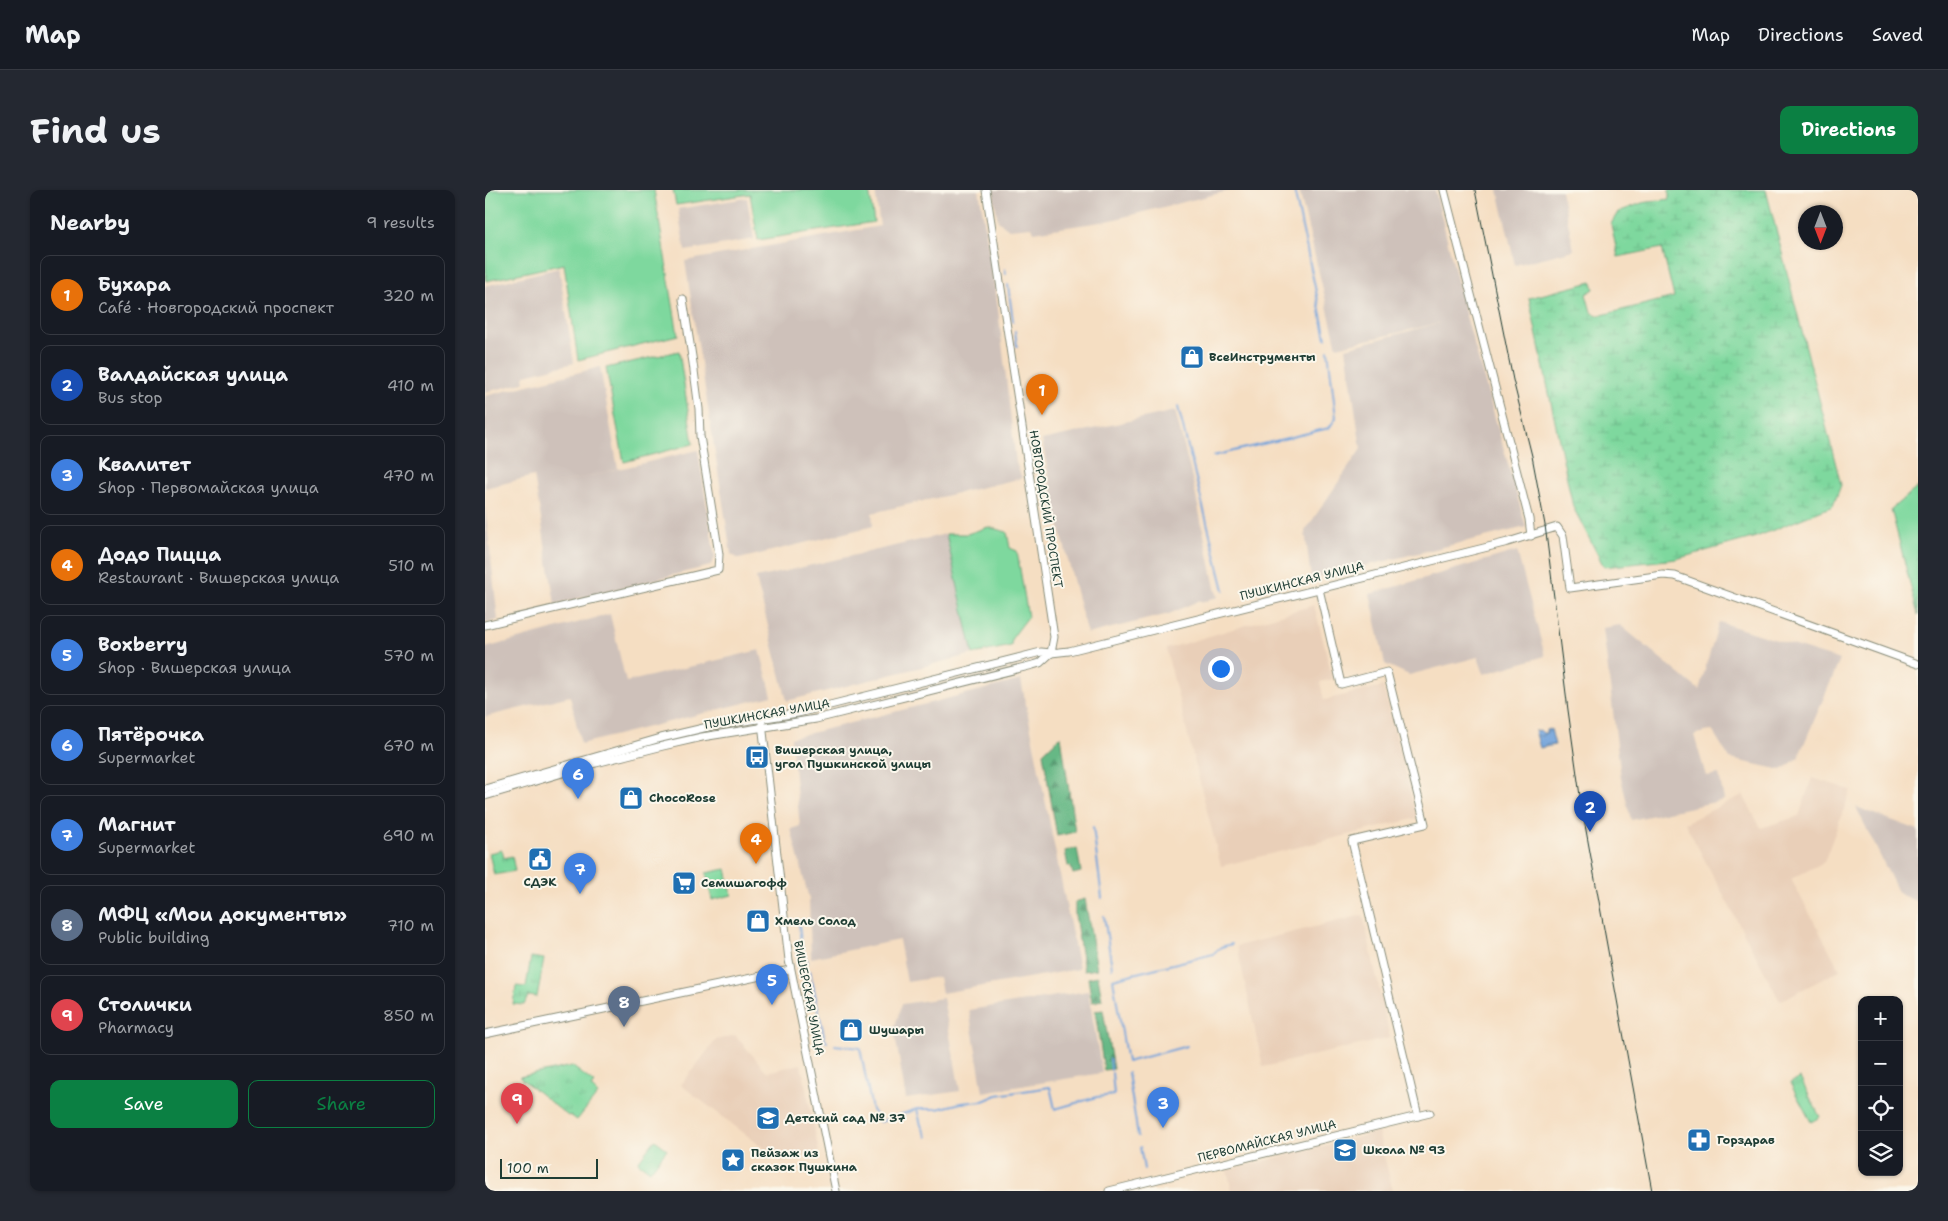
<!DOCTYPE html>
<meta charset="utf-8">
<style>
:root{--surface:#171b24;--page:#242831;--text:#f1f3f6;--muted:#9ea1a6;--line:#363941;--accent:#0b8043}
body{margin:0;font-family:"Shantell Sans",sans-serif;background:var(--page);color:var(--text)}
.controls{position:absolute;right:15px;bottom:15px;display:grid;overflow:hidden;border-radius:10px;box-shadow:0 1px 4px #0004}
.controls button{width:45px;height:45px;display:grid;place-items:center;padding:0;border:0;border-bottom:1px solid var(--line);background:var(--surface);color:var(--text);font:25px sans-serif}
.compass{position:absolute;left:1313px;top:15px;width:45px;height:45px;border-radius:50%;background:var(--surface);box-shadow:0 1px 4px #0004;rotate:180deg}
.scale{position:absolute;left:15px;bottom:12px;width:98px;box-sizing:border-box;padding-left:5px;border:2px solid #1f3d34;border-top:0;font-size:14px;line-height:18px;white-space:nowrap;color:#1f3d34;-webkit-text-stroke:4px #fbf7ec;paint-order:stroke}
.you{position:absolute;left:735px;top:478px;width:18px;height:18px;margin:-12px;border:4px solid #fff;border-radius:50%;background:#1a73e8;box-shadow:0 0 0 8px #1a73e833}
.badge{display:grid;place-items:center;width:32px;height:32px;border-radius:50%;background:var(--accent);color:#fff;font-size:16px;font-weight:700}
.pin{position:absolute;translate:-50% -41px;filter:drop-shadow(0 1px 2px #0008)}
.pin::after{content:'';position:absolute;top:26px;width:18px;height:15px;background:inherit;clip-path:polygon(0 0,100% 0,50% 100%)}
.list{margin:0;padding:0;list-style:none}
h2{display:flex;justify-content:space-between;align-items:center;height:65px;margin:0;padding:0 20px;font-size:21px}
h2 small{font-size:16px;font-weight:400;color:var(--muted)}
.list li{display:grid;grid-template-columns:32px 1fr auto;gap:15px;align-items:center;box-sizing:border-box;height:80px;margin:0 10px 10px;padding:0 10px;border:1px solid var(--line);border-radius:10px}
.list b{display:block;font-size:19px;white-space:nowrap}
.list p{margin:0;font-size:16px;white-space:nowrap;color:var(--muted)}
.list em{font-size:16px;font-style:normal;color:var(--muted)}
.actions{display:flex;gap:10px;padding:15px 20px}
.actions a{flex:1;padding:11px 0;border:1px solid var(--accent);border-radius:10px;text-align:center;font-size:18px;color:var(--accent)}
.actions .main{background:var(--accent);color:#fff}
.icon{flex:none;width:28px;height:28px;fill:none;stroke:currentColor;stroke-width:2;stroke-linecap:round;stroke-linejoin:round}
.map{position:relative;flex:none;width:1433px;height:1001px;overflow:hidden;border-radius:10px}
header{display:flex;align-items:center;gap:30px;box-sizing:border-box;height:70px;padding:0 25px;background:var(--surface);border-bottom:1px solid var(--line)}
header strong{font-size:24px}
nav{display:flex;gap:28px;margin-inline-start:auto;font-size:18px}
.intro{display:flex;align-items:center;justify-content:space-between;box-sizing:border-box;height:120px;padding:0 30px}
h1{margin:0;font-size:35px}
.button{padding:12px 22px;border-radius:10px;background:var(--accent);color:#fff;font-size:18px;font-weight:700}
main{display:flex;gap:30px;padding:0 30px}
aside{flex:1;background:var(--surface);border-radius:10px;box-shadow:0 1px 4px #0004}
.map>svg:first-child{display:block}
.built{fill:#e9cfb8}
.industrial{fill:#cec1ba}
.grass{fill:#7ed89e;stroke:#4e8a69}
.forest{fill:url(#forest-firs);stroke:#427a5c}
.wetland{fill:url(#wetland-marsh);stroke:#4e8a69}
.park{fill:url(#park-tufts);stroke:#4e8a69}
.water{fill:url(#water-waves);stroke:#476f87}
.lines{fill:none;stroke-linecap:round;stroke-linejoin:round}
.stream{stroke:#6fa1da;stroke-width:2}
.minor-casing{stroke:#8a8e7b;stroke-width:9}
.minor{stroke:#fff;stroke-width:7}
.tram{stroke:#1f3d34;stroke-width:1}
.labels{text-anchor:middle;dominant-baseline:central;stroke-width:4;stroke-linejoin:round;paint-order:stroke}
.poi-label{font-size:12px;font-weight:bold;fill:#1f3d34;stroke:#fbf7ec;text-anchor:start}
.street-label{font-size:12px;fill:#1f3d34;stroke:#fbf7ec}
</style>
<header>
<strong>Map</strong>
<nav><a>Map</a><a>Directions</a><a>Saved</a></nav>
</header>
<div class="intro"><h1>Find us</h1><a class="button">Directions</a></div>
<main>
<aside>
<h2>Nearby<small>9 results</small></h2>
<ul class="list">
<li><span class="badge" style="background:#e8710a">1</span><div><b>Бухара</b><p>Café · Новгородский проспект</p></div><em>320 m</em></li>
<li><span class="badge" style="background:#1a4fb4">2</span><div><b>Валдайская улица</b><p>Bus stop</p></div><em>410 m</em></li>
<li><span class="badge" style="background:#3f7fe0">3</span><div><b>Квалитет</b><p>Shop · Первомайская улица</p></div><em>470 m</em></li>
<li><span class="badge" style="background:#e8710a">4</span><div><b>Додо Пицца</b><p>Restaurant · Вишерская улица</p></div><em>510 m</em></li>
<li><span class="badge" style="background:#3f7fe0">5</span><div><b>Boxberry</b><p>Shop · Вишерская улица</p></div><em>570 m</em></li>
<li><span class="badge" style="background:#3f7fe0">6</span><div><b>Пятёрочка</b><p>Supermarket</p></div><em>670 m</em></li>
<li><span class="badge" style="background:#3f7fe0">7</span><div><b>Магнит</b><p>Supermarket</p></div><em>690 m</em></li>
<li><span class="badge" style="background:#5c6f8a">8</span><div><b>МФЦ «Мои документы»</b><p>Public building</p></div><em>710 m</em></li>
<li><span class="badge" style="background:#e0444e">9</span><div><b>Столички</b><p>Pharmacy</p></div><em>850 m</em></li>
</ul>
<div class="actions"><a class="main">Save</a><a>Share</a></div>
</aside>
<div class="map">
<svg width="1433" height="1001" viewBox="0 0 1433 1001">
<defs>
<pattern id="forest-firs" width="22" height="20" patternUnits="userSpaceOnUse" patternTransform="scale(1.25)"><rect width="22" height="20" fill="#66b885"/><path d="M5 1l3.5 6h-7zM16 11l3.5 6h-7z" fill="#53976e"/></pattern>
<pattern id="wetland-marsh" width="20" height="14" patternUnits="userSpaceOnUse" patternTransform="scale(1.25)"><rect width="20" height="14" fill="#7ed89e"/><path d="M1 5h8M5 5V1M11 12h8M15 12V8" fill="none" stroke="#6cba89"/></pattern>
<pattern id="park-tufts" width="24" height="20" patternUnits="userSpaceOnUse" patternTransform="scale(1.25)"><rect width="24" height="20" fill="#7ed89e"/><path d="M3 7l-1-3M5 7V3M7 7l1-3M15 17l-1-3M17 17v-4M19 17l1-3" fill="none" stroke="#6cba89"/></pattern>
<pattern id="water-waves" width="16" height="10" patternUnits="userSpaceOnUse" patternTransform="scale(1.25)"><rect width="16" height="10" fill="#6fa1da"/><path d="M0 5q4-4 8 0t8 0" fill="none" stroke="#5b84b2"/></pattern>
</defs>
<rect width="100%" height="100%" fill="#fbf7ec"/>
<filter id="ink" filterUnits="userSpaceOnUse"><feTurbulence type="fractalNoise" baseFrequency=".02" numOctaves="2"/><feDisplacementMap in="SourceGraphic" scale="10" xChannelSelector="R" yChannelSelector="G"/><feConvolveMatrix kernelMatrix="1 2 1 2 8 2 1 2 1" color-interpolation-filters="sRGB"/></filter>
<filter id="wash" filterUnits="userSpaceOnUse"><feTurbulence type="fractalNoise" baseFrequency=".0096" numOctaves="4" result="noise"/><feDisplacementMap in="SourceGraphic" scale="20" xChannelSelector="R" yChannelSelector="G"/><feGaussianBlur stdDeviation="1.12" result="paint"/><feColorMatrix in="noise" values="0 0 0 0 0 0 0 0 0 0 0 0 0 0 0 0 0 1.4 0 .05"/><feComposite in="paint" operator="in"/></filter>
<g filter="url(#wash)">
<rect width="100%" height="100%" fill="#f5dec2"/>
<!-- built -->
<g class="built">
<path d="M829,415L848,489L835,492L839,510L898,496L932,628L736,676L681,459Z"/>
<path d="M1327,588L1366,600L1339,672L1306,689L1355,780L1295,811L1200,633L1258,605L1276,638L1314,626Z"/>
<path d="M878,725L905,848L778,877L752,756Z"/>
<path d="M250,845L282,882L316,874L334,962L297,972L196,895L231,850Z"/>
<path d="M893,942L908,1001H747L742,980Z"/>
</g>
<!-- industrial -->
<g class="industrial">
<path d="M390,0H494L513,119L531,273L537,288L387,323L388,336L254,369L246,364L200,71L395,36Z"/>
<path d="M508,0H747L622,31L549,42L547,37L524,39L513,31Z"/>
<path d="M814,0H950L981,126L1041,337L826,389L820,341L876,259L861,158L958,132L852,157Z"/>
<path d="M1013,0H1076L1089,60L1030,75Z"/>
<path d="M262,8L269,49L200,61L193,19Z"/>
<path d="M74,78L89,173L40,185L38,193L0,202V96Z"/>
<path d="M115,177L133,279L55,298L213,260L230,368L225,376L70,414L49,286L0,298V206Z"/>
<path d="M690,221L708,292L730,398L733,407L718,412L713,411L684,424L602,444L571,323L557,250Z"/>
<path d="M0,317L13,430L0,433Z"/>
<path d="M461,344L488,464L302,511L271,388Z"/>
<path d="M1032,361L1060,466L999,484L993,467L924,485L900,474L885,404Z"/>
<path d="M125,424L141,492L275,460L287,506L96,554L85,506L0,527V458Z"/>
<path d="M1234,432L1355,470L1313,568L1297,580L1245,569L1227,540L1209,545L1221,586L1234,584L1239,610L1146,630L1136,588L1118,438L1135,435L1214,500Z"/>
<path d="M536,490L594,779L457,803L454,787L422,792L414,750L326,768L324,709L306,639L315,636L306,548Z"/>
<path d="M1371,617L1433,640V712L1414,704Z"/>
<path d="M603,801L617,883L498,902L484,820Z"/>
<path d="M458,808L475,901L421,909L409,839L417,814Z"/>
</g>
<!-- grass -->
<g class="grass">
<path d="M0,0H169L193,145L93,170L79,74L1,91Z"/>
<path d="M188,0H384L389,32L273,50L265,4L191,15Z"/>
<path d="M194,161L208,254L139,272L121,178Z"/>
<path d="M1433,297V425L1406,319Z"/>
<path d="M503,337L522,342L525,358L532,361L543,427L527,448L526,456L488,464L461,344H482Z"/>
<path d="M170,950L182,959L165,981L153,972Z"/>
</g>
<!-- forest -->
<g class="forest">
<path d="M576,546L590,642L572,646L558,563Z"/>
<path d="M592,658L596,682L588,684L586,677L583,676L580,661Z"/>
<path d="M600,709L612,779L599,781L590,725V712Z"/>
<path d="M613,786L617,810L607,812L603,788Z"/>
<path d="M618,820L628,879L619,880L610,821Z"/>
</g>
<!-- wetland -->
<path class="wetland" d="M1184,0H1281L1356,295L1348,316L1271,347L1191,369L1119,377L1088,317L1044,108L1107,92L1109,99L1101,104L1106,122L1113,126L1189,107L1177,58L1133,67L1126,34L1133,22L1157,13L1184,9Z"/>
<!-- park -->
<g class="park">
<path d="M17,660L19,668L27,666L30,681L9,685L4,663Z"/>
<path d="M241,679L247,705L227,710L221,683Z"/>
<path d="M46,767L59,769L52,807L43,806L39,815L28,814L31,796L41,797Z"/>
<path d="M87,876L109,893L106,897L113,904L92,930L85,925L83,926L34,887Z"/>
<path d="M1315,888L1335,927L1326,932L1305,893Z"/>
</g>
<!-- water -->
<path class="water" d="M1066,539L1070,555L1055,558L1050,541L1055,540L1058,543H1061V540Z"/>
<g class="lines">
<!-- stream -->
<g class="stream">
<path d="M809,0L841,148"/>
<path d="M520,79L521,84"/>
<path d="M523,95L528,131"/>
<path d="M530,141L532,156"/>
<path d="M693,217L739,400"/>
<path d="M728,266L844,238L851,228L843,160"/>
<path d="M608,637L617,708"/>
<path d="M619,726L627,778"/>
<path d="M313,732C317,746 314,759 323,772"/>
<path d="M325,781L340,850L342,852"/>
<path d="M350,855L375,858L387,920L395,932L432,919H452L476,913L498,911L512,905L565,897L570,919L612,907L629,905L627,883"/>
<path d="M702,856L642,872L628,789L728,764L736,757L747,754"/>
<path d="M625,869L626,880"/>
<path d="M643,883L653,946"/>
<path d="M432,919L436,935L442,947"/>
<path d="M655,957L659,979"/>
</g>
</g>
</g>
<g filter="url(#ink)">
<g class="lines">
<!-- minor casing -->
<g class="minor-casing">
<g id="minor">
<path d="M501,0L569,447L566,463"/>
<path d="M959,0L1044,329L1046,346"/>
<path d="M834,399L856,494L902,482L940,634L867,651L933,926"/>
<path d="M0,435L233,380L234,364L215,246L214,219L208,173L198,109"/>
<path d="M277,533L304,770L351,1001"/>
<path d="M0,599L176,548L227,536L313,523L556,462L566,463L584,461L1023,352L1072,337L1078,346L1085,398L1178,385L1190,386L1433,474"/>
<path d="M0,606L111,573L178,556L217,547L331,529L548,475L555,473L566,463"/>
<path d="M0,844L305,780"/>
<path d="M624,1001L945,923"/>
</g>
</g>
<!-- minor -->
<use href="#minor" class="minor"/>
<!-- tram -->
<path class="tram" d="M990,0L1028,190L1047,266L1060,335L1083,520L1096,613L1167,1001"/>
</g>
</g>
<!-- icons -->
<defs>
<g id="shop-square" transform="scale(1.25)"><rect x="-9" y="-9" width="18" height="18" rx="4" fill="#1f6fb2" stroke="#fbf7ec"/><path d="M-5-2.5h2.3a2.7 3.5 0 0 1 5.4 0H5L5.5 6h-11ZM-1.5-2.5h3a1.5 2.3 0 0 0-3 0Z" fill="#fff"/></g>
<g id="bus-square" transform="scale(1.25)"><rect x="-9" y="-9" width="18" height="18" rx="4" fill="#1f6fb2" stroke="#fbf7ec"/><path d="M-5-6H5V4H4V6H2V4H-2V6H-4V4H-5ZM-3.5-4V0h7V-4ZM-3.5 1.2v1.5H-2V1.2ZM2 1.2v1.5H3.5V1.2Z" fill="#fff"/></g>
<g id="civic-square" transform="scale(1.25)"><rect x="-9" y="-9" width="18" height="18" rx="4" fill="#1f6fb2" stroke="#fbf7ec"/><path d="M-.6-6.5H3V-4.5H.6V-3L4-1V1h2V6H-6V1h2V-1L-.6-3ZM-1.2 2.5V6h2.4V2.5Z" fill="#fff"/></g>
<g id="supermarket-square" transform="scale(1.25)"><rect x="-9" y="-9" width="18" height="18" rx="4" fill="#1f6fb2" stroke="#fbf7ec"/><path d="M-6-5.5h2.5l.6 2H6L4.5 2H-2.5L-4.4-4H-6ZM-1.5 3.2a1.3 1.3 0 1 0 .1 0ZM3 3.2a1.3 1.3 0 1 0 .1 0Z" fill="#fff"/></g>
<g id="school-square" transform="scale(1.25)"><rect x="-9" y="-9" width="18" height="18" rx="4" fill="#1f6fb2" stroke="#fbf7ec"/><path d="M0-5L7-2L0 1L-7-2ZM-4 1L0 2.5L4 1V4Q0 6-4 4Z" fill="#fff"/></g>
<g id="pharmacy-square" transform="scale(1.25)"><rect x="-9" y="-9" width="18" height="18" rx="4" fill="#1f6fb2" stroke="#fbf7ec"/><path d="M-2-6h4v4h4v4h-4v4h-4v-4h-4v-4h4Z" fill="#fff"/></g>
<g id="sight-square" transform="scale(1.25)"><rect x="-9" y="-9" width="18" height="18" rx="4" fill="#1f6fb2" stroke="#fbf7ec"/><path d="M0-6L1.8-2.2L6-1.7L2.9 1.2L3.7 5.4L0 3.3L-3.7 5.4L-2.9 1.2L-6-1.7L-1.8-2.2Z" fill="#fff"/></g>
</defs>
<g fill-rule="evenodd">
<use href="#shop-square" x="707" y="167"/>
<use href="#bus-square" x="272" y="567"/>
<use href="#shop-square" x="146" y="608"/>
<use href="#civic-square" x="55" y="669"/>
<use href="#supermarket-square" x="199" y="693"/>
<use href="#shop-square" x="273" y="731"/>
<use href="#shop-square" x="366" y="840"/>
<use href="#school-square" x="283" y="928"/>
<use href="#pharmacy-square" x="1214" y="950"/>
<use href="#school-square" x="860" y="960"/>
<use href="#sight-square" x="248" y="970"/>
</g>
<g class="labels">
<!-- poi labels -->
<g class="poi-label">
<text x="724" y="167">ВсеИнструменты</text>
<text x="290" y="560">Вишерская улица,<tspan x="290" dy="14">угол Пушкинской улицы</tspan></text>
<text x="164" y="608">ChocoRose</text>
<text x="55" y="692" text-anchor="middle">СДЭК</text>
<text x="216" y="693">Семишагофф</text>
<text x="290" y="731">Хмель Солод</text>
<text x="384" y="840">Шушары</text>
<text x="300" y="928">Детский сад № 37</text>
<text x="1232" y="950">Горздрав</text>
<text x="878" y="960">Школа № 93</text>
<text x="266" y="963">Пейзаж из<tspan x="266" dy="14">сказок Пушкина</tspan></text>
</g>
<!-- street labels -->
<g class="street-label">
<text transform="translate(561 319) rotate(81)">НОВГОРОДСКИЙ ПРОСПЕКТ</text>
<text transform="translate(817 391) rotate(-14)">ПУШКИНСКАЯ УЛИЦА</text>
<text transform="translate(282 524) rotate(-10)">ПУШКИНСКАЯ УЛИЦА</text>
<text transform="translate(324 808) rotate(79)">ВИШЕРСКАЯ УЛИЦА</text>
<text transform="translate(782 951) rotate(-14)">ПЕРВОМАЙСКАЯ УЛИЦА</text>
</g>
</g>
</svg>
<div class="controls">
<button>+</button>
<button>−</button>
<button><svg class="icon" aria-label="locate" viewBox="0 0 24 24"><circle cx="12" cy="12" r="6"/><path d="M12 2v4M12 18v4M2 12h4M18 12h4"/></svg></button>
<button><svg class="icon" aria-label="layers" viewBox="0 0 24 24"><path d="M12 4l9 5-9 5-9-5zM3 14l9 5 9-5"/></svg></button>
</div>
<svg class="compass" viewBox="-18 -18 36 36"><path d="M0-13l5 13h-10z" fill="#e53935"/><path d="M0 13l5-13h-10z" fill="#9ea1a6"/></svg>
<div class="scale">100 m</div>
<div class="you"></div>
<div class="pin badge" style="left:557px;top:225px;background:#e8710a">1</div>
<div class="pin badge" style="left:1105px;top:642px;background:#1a4fb4">2</div>
<div class="pin badge" style="left:678px;top:938px;background:#3f7fe0">3</div>
<div class="pin badge" style="left:271px;top:674px;background:#e8710a">4</div>
<div class="pin badge" style="left:287px;top:815px;background:#3f7fe0">5</div>
<div class="pin badge" style="left:93px;top:609px;background:#3f7fe0">6</div>
<div class="pin badge" style="left:95px;top:704px;background:#3f7fe0">7</div>
<div class="pin badge" style="left:139px;top:837px;background:#5c6f8a">8</div>
<div class="pin badge" style="left:32px;top:934px;background:#e0444e">9</div>
</div>
</main>
